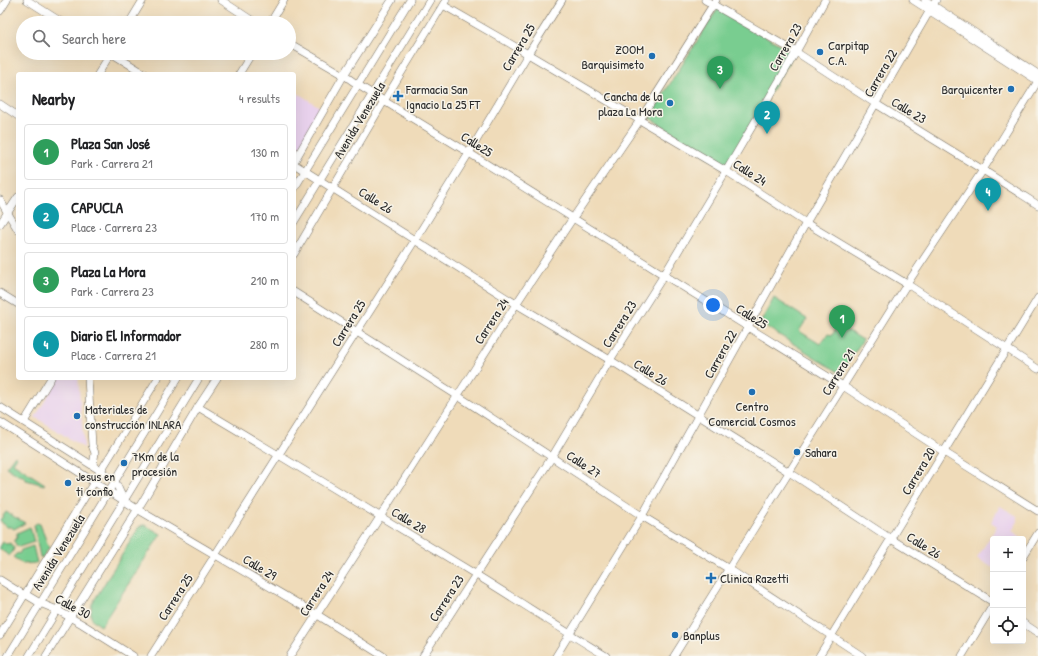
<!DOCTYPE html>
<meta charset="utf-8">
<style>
:root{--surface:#fff;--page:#f6f6f6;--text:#202124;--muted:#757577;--line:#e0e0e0;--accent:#d93025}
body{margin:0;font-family:"Patrick Hand",sans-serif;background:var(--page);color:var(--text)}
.controls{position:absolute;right:12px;bottom:12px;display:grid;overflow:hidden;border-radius:4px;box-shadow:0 4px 16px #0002}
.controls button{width:36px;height:36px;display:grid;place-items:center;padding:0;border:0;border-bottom:1px solid var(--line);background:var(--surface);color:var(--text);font:20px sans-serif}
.you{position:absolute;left:713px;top:305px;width:14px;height:14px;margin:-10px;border:3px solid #fff;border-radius:50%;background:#1a73e8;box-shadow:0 0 0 6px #1a73e833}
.badge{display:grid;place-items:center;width:26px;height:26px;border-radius:50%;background:var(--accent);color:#fff;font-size:13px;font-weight:700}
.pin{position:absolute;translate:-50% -33px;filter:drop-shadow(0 1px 2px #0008)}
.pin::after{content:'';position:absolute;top:21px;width:14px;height:12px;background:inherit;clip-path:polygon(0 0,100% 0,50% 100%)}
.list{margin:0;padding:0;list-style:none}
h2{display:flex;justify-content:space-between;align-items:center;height:52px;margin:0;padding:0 16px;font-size:17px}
h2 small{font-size:13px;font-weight:400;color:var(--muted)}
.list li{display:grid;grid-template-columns:26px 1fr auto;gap:12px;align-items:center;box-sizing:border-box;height:56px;margin:0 8px 8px;padding:0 8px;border:1px solid var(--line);border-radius:4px}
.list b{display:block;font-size:15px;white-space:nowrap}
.list p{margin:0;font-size:13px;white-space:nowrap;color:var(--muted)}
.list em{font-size:13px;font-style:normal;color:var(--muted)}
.icon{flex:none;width:22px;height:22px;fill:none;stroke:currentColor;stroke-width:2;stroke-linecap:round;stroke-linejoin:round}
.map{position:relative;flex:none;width:1038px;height:656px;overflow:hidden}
.search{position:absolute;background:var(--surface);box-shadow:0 4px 16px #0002;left:16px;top:16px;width:280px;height:44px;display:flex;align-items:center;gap:10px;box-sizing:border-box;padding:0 14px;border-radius:22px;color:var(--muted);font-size:15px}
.panel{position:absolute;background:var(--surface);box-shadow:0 4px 16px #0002;left:16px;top:72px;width:280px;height:308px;border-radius:4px}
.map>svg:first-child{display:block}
.built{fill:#e9d2ed}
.green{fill:#79cd90;stroke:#527c5e}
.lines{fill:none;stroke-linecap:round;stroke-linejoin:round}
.minor-casing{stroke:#70695d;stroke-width:8}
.minor{stroke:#fff;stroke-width:7}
.poi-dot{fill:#1f6fb2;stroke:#f7f3e8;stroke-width:1.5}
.labels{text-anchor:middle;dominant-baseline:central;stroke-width:3;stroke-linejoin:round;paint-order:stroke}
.poi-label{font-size:13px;fill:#2b2b2b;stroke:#f7f3e8;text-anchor:start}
.street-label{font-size:13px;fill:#2b2b2b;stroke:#f7f3e8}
</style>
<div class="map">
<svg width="1038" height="656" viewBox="0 0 1038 656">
<rect width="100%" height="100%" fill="#f7f3e8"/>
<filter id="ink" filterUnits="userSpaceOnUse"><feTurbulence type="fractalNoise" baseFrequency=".025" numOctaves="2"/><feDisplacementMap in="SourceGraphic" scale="8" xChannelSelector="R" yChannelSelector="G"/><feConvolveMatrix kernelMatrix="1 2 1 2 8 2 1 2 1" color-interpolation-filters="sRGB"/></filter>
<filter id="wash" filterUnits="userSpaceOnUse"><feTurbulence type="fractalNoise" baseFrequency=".012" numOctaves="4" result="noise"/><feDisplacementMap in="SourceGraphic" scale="16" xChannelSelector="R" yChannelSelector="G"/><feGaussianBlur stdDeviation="0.9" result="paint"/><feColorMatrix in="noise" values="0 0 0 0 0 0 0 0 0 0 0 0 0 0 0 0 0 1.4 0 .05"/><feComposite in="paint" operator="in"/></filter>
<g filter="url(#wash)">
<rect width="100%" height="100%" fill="#efdbb9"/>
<!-- built -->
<g class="built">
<path d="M294,91L323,109L296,154L294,153Z"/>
<path d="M59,378H78L84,448L35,417Z"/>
<path d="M1000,506L1017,516L1018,521L1012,531L1021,537L1019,539H993V568L977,558L997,526L991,522Z"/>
</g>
<!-- green -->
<g class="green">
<path d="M718,8L794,53L725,168L649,117Z"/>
<path d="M774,298L807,319L799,331L820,344L828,334L832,335L839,325L863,340L840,373L760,323Z"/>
<path d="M15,455L17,457L13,463L45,484L44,485L26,480L23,476L18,475L6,467Z"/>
<path d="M6,512L25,523L14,529L11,527H6L0,520Z"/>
<path d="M37,523L40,524L49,548L42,558L40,557L34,525Z"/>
<path d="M143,525H145L161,534L101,626C89,618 90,618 92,604L139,527Z"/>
<path d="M30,527L34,542L19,547L17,546L14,541L17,538V533Z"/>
<path d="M3,542L7,544L10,543L14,548L13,551L9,556L0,549V547Z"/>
<path d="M33,546L37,563L23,564L13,557L16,554L20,553L21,550Z"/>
</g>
</g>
<g filter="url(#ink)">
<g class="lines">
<!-- minor casing -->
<g class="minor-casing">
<g id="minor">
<path d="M27,0L63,23"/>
<path d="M221,0L256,23"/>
<path d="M705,0L796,52L876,104L983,170L1038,205"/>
<path d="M913,0L1038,81"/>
<path d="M925,0L1038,74"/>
<path d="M443,5L528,54L726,171L806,223L907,284L1038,369"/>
<path d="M0,11L7,0"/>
<path d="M129,23L143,0"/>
<path d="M270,23L284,0"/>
<path d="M289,43L344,75L358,85L469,153L664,275L843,386L944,452L1038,511"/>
<path d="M111,53L145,74"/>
<path d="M98,74L111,53"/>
<path d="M239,74L252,53"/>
<path d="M0,104L18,116"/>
<path d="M294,162L344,75L392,0"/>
<path d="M294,164L516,304L610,360L699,416L789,472L891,539L993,602"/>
<path d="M294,189L410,0"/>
<path d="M0,200L18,230"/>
<path d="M294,222L430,0"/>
<path d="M0,224L18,197"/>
<path d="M294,254L384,101L446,0"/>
<path d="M294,292L458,396L642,516L729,569L862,656"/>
<path d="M0,293L18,304"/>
<path d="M88,378L92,445L95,453L93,465"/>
<path d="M0,407L101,471L115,481L124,501"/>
<path d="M198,407C291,462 383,518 475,574C519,601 562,630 606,656"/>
<path d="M0,422L137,509L316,614L383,656"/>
<path d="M24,422L51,378"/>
<path d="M1023,557L1038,533"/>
<path d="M0,580L24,595L25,594L40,603L57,610L82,624L133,656"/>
<path d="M1023,623L1038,633"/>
<path d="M0,635L158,378"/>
<path d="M8,656L178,378"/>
<path d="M29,656L199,378"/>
<path d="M46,656L144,499L198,407L217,378"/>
<path d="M151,656L415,240L469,153L528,54L562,0"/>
<path d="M290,656L380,517L520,298L573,218L640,120L716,0"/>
<path d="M423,656L552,457L610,360L664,275L726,171L796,52L825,0"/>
<path d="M556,656L642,516L806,223L936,0"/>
<path d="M674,656L907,284L983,170L1038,81"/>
<path d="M819,656L1038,298"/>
<path d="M962,656L993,605"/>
</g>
</g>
<!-- minor -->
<use href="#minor" class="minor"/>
</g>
</g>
<!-- markers -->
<g class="poi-dot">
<circle cx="820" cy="52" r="4"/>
<circle cx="652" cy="56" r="4"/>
<circle cx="1011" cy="89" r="4"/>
<path d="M396 90h4v4h4v4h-4v4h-4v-4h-4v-4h4z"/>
<circle cx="670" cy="103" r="4"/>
<circle cx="752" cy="392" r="4"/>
<circle cx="77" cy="416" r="4"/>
<circle cx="797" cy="452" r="4"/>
<circle cx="124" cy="463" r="4"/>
<circle cx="68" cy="483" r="4"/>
<path d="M709 572h4v4h4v4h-4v4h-4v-4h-4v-4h4z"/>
<circle cx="675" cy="635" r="4"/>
</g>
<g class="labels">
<!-- poi labels -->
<g class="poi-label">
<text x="828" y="45">Carpitap<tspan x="828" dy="15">C.A.</tspan></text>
<text x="644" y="49" text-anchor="end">ZOOM<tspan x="644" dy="15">Barquisimeto</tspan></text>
<text x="406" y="89">Farmacia San<tspan x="406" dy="15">Ignacio La 25 FT</tspan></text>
<text x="1003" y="89" text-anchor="end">Barquicenter</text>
<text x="662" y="96" text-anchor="end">Cancha de la<tspan x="662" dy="15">plaza La Mora</tspan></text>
<text x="752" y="406" text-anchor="middle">Centro<tspan x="752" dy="15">Comercial Cosmos</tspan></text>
<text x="85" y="409">Materiales de<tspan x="85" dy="15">construcción INLARA</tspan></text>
<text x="805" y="452">Sahara</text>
<text x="132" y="456">7Km de la<tspan x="132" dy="15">procesión</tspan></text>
<text x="76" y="476">Jesus en<tspan x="76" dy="15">ti confio</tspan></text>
<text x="720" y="578">Clinica Razetti</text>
<text x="683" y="635">Banplus</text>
</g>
<!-- street labels -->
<g class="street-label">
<text transform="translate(518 47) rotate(-59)">Carrera 25</text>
<text transform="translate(785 47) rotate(-60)">Carrera 23</text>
<text transform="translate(880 73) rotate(-60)">Carrera 22</text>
<text transform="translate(909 110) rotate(31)">Calle 23</text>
<text transform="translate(359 120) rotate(-59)">Avenida Venezuela</text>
<text transform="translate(477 144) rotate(32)">Calle25</text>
<text transform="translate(750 172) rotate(33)">Calle 24</text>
<text transform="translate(376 200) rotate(32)">Calle 26</text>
<text transform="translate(752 316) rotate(32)">Calle25</text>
<text transform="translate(491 321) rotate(-57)">Carrera 24</text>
<text transform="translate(348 323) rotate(-58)">Carrera 25</text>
<text transform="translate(619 324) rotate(-58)">Carrera 23</text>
<text transform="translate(720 354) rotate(-61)">Carrera 22</text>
<text transform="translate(651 372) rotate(32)">Calle 26</text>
<text transform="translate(838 372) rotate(-58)">Carrera 21</text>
<text transform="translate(584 464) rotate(33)">Calle 27</text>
<text transform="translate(918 471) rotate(-59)">Carrera 20</text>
<text transform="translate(409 520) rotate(31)">Calle 28</text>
<text transform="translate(924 545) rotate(32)">Calle 26</text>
<text transform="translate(58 552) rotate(-58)">Avenida Venezuela</text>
<text transform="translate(260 567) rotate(31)">Calle 29</text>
<text transform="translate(316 593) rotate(-57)">Carrera 24</text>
<text transform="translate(175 597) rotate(-57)">Carrera 25</text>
<text transform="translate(446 598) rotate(-57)">Carrera 23</text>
<text transform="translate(73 606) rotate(28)">Calle 30</text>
</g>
</g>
</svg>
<div class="controls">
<button>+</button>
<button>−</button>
<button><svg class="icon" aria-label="locate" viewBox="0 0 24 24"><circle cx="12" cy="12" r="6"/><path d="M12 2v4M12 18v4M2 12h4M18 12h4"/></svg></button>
</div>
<div class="you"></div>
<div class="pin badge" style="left:842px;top:338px;background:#2e9e5b">1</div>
<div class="pin badge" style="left:767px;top:134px;background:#0f9aa8">2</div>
<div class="pin badge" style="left:720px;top:89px;background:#2e9e5b">3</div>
<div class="pin badge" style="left:988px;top:211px;background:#0f9aa8">4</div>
<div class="search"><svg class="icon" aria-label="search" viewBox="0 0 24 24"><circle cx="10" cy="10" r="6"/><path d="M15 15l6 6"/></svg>Search here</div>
<section class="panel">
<h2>Nearby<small>4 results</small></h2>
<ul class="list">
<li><span class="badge" style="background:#2e9e5b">1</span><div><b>Plaza San José</b><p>Park · Carrera 21</p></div><em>130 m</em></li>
<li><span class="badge" style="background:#0f9aa8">2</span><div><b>CAPUCLA</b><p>Place · Carrera 23</p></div><em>170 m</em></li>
<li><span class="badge" style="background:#2e9e5b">3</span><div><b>Plaza La Mora</b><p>Park · Carrera 23</p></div><em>210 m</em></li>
<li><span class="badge" style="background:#0f9aa8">4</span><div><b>Diario El Informador</b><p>Place · Carrera 21</p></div><em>280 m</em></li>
</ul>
</section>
</div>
